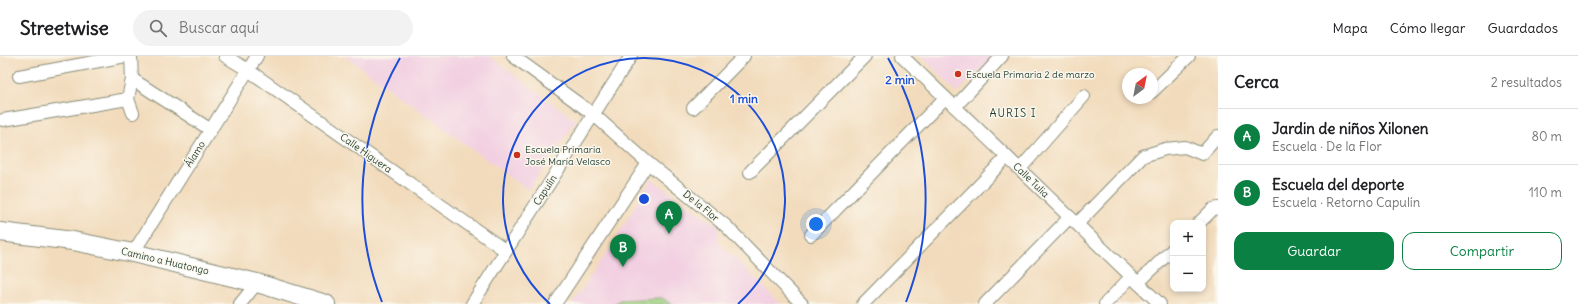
<!DOCTYPE html>
<html lang="es">
<meta charset="utf-8">
<style>
:root{--surface:#fff;--page:#f2f2f2;--text:#202124;--muted:#757577;--line:#e0e0e0;--accent:#0b8043}
body{margin:0;font-family:Delius,sans-serif;background:var(--page);color:var(--text)}
.controls{position:absolute;right:12px;bottom:12px;display:grid;overflow:hidden;border-radius:8px;box-shadow:0 2px 6px #0003}
.controls button{width:36px;height:36px;display:grid;place-items:center;padding:0;border:0;border-bottom:1px solid var(--line);background:var(--surface);color:var(--text);font:20px sans-serif}
.compass{position:absolute;left:1122px;top:12px;width:36px;height:36px;border-radius:50%;background:var(--surface);box-shadow:0 2px 6px #0003;rotate:32deg}
.you{position:absolute;left:816px;top:168px;width:14px;height:14px;margin:-10px;border:3px solid #fff;border-radius:50%;background:#1a73e8;box-shadow:0 0 0 6px #1a73e833}
.badge{display:grid;place-items:center;width:26px;height:26px;border-radius:50%;background:var(--accent);color:#fff;font-size:13px;font-weight:700}
.pin{position:absolute;translate:-50% -33px;filter:drop-shadow(0 1px 2px #0008)}
.pin::after{content:'';position:absolute;top:21px;width:14px;height:12px;background:inherit;clip-path:polygon(0 0,100% 0,50% 100%)}
.list{margin:0;padding:0;list-style:none}
h2{display:flex;justify-content:space-between;align-items:center;height:52px;margin:0;padding:0 16px;font-size:17px}
h2 small{font-size:13px;font-weight:400;color:var(--muted)}
.list li{display:grid;grid-template-columns:26px 1fr auto;gap:12px;align-items:center;box-sizing:border-box;height:56px;padding:0 16px;border-top:1px solid var(--line)}
.list b{display:block;font-size:15px;white-space:nowrap}
.list p{margin:0;font-size:13px;white-space:nowrap;color:var(--muted)}
.list em{font-size:13px;font-style:normal;color:var(--muted)}
.actions{display:flex;gap:8px;padding:12px 16px}
.actions a{flex:1;padding:9px 0;border:1px solid var(--accent);border-radius:12px;text-align:center;font-size:14px;color:var(--accent)}
.actions .main{background:var(--accent);color:#fff}
.icon{flex:none;width:22px;height:22px;fill:none;stroke:currentColor;stroke-width:2;stroke-linecap:round;stroke-linejoin:round}
.map{position:relative;flex:none;width:1218px;height:248px;overflow:hidden}
header{display:flex;align-items:center;gap:24px;box-sizing:border-box;height:56px;padding:0 20px;background:var(--surface);border-bottom:1px solid var(--line)}
header strong{font-size:19px}
nav{display:flex;gap:22px;margin-inline-start:auto;font-size:14px}
.search{width:280px;height:36px;background:var(--page);display:flex;align-items:center;gap:10px;box-sizing:border-box;padding:0 14px;border-radius:22px;color:var(--muted);font-size:15px}
main{display:flex}
aside{flex:1;background:var(--surface)}
.map>svg:first-child{display:block}
.built{fill:#f2cfe1}
.pitch{fill:#a4d584;stroke:#62895c}
.lines{fill:none;stroke-linecap:round;stroke-linejoin:round}
.street-casing{stroke:#888c78;stroke-width:14}
.secondary-casing{stroke:#888c78;stroke-width:20}
.street{stroke:#fff;stroke-width:12}
.secondary{stroke:#fff;stroke-width:18}
.ring{fill:none;stroke:#1d4ed8;stroke-width:2}
.poi-dot{fill:#c8321e;stroke:#fbf7ec;stroke-width:1.5}
.labels{text-anchor:middle;dominant-baseline:central;stroke-width:3;stroke-linejoin:round;paint-order:stroke}
.poi-label{font-size:10px;fill:#1f3d34;stroke:#fbf7ec;text-anchor:start}
.street-label{font-size:10px;fill:#1f3d34;stroke:#fbf7ec}
.neighbourhood-label{font-size:11px;letter-spacing:1px;fill:#1f3d34;stroke:#fbf7ec}
.centre{fill:#1d4ed8;stroke:#fbf7ec;stroke-width:2}
.ring-label{font-size:12px;text-anchor:middle;font-weight:bold;fill:#1d4ed8;stroke:#fbf7ec;stroke-width:3;stroke-linejoin:round;paint-order:stroke}
</style>
<header>
<strong>Streetwise</strong>
<div class="search"><svg class="icon" aria-label="search" viewBox="0 0 24 24"><circle cx="10" cy="10" r="6"/><path d="M15 15l6 6"/></svg>Buscar aquí</div>
<nav><a>Mapa</a><a>Cómo llegar</a><a>Guardados</a></nav>
</header>
<main>
<div class="map">
<svg width="1218" height="248" viewBox="0 0 1218 248">
<rect width="100%" height="100%" fill="#fbf7ec"/>
<filter id="ink" filterUnits="userSpaceOnUse"><feTurbulence type="fractalNoise" baseFrequency=".025" numOctaves="2"/><feDisplacementMap in="SourceGraphic" scale="8" xChannelSelector="R" yChannelSelector="G"/><feConvolveMatrix kernelMatrix="1 2 1 2 8 2 1 2 1" color-interpolation-filters="sRGB"/></filter>
<filter id="wash" filterUnits="userSpaceOnUse"><feTurbulence type="fractalNoise" baseFrequency=".012" numOctaves="4" result="noise"/><feDisplacementMap in="SourceGraphic" scale="16" xChannelSelector="R" yChannelSelector="G"/><feGaussianBlur stdDeviation="0.9" result="paint"/><feColorMatrix in="noise" values="0 0 0 0 0 0 0 0 0 0 0 0 0 0 0 0 0 1.4 0 .05"/><feComposite in="paint" operator="in"/></filter>
<g filter="url(#wash)">
<rect width="100%" height="100%" fill="#f2dbbc"/>
<!-- built -->
<g class="built">
<path d="M345,0H489L576,65L528,134Z"/>
<path d="M921,0H994L958,36Z"/>
<path d="M651,123L719,171L718,186L781,248H572L613,188Z"/>
</g>
<!-- pitch -->
<path class="pitch" d="M661,242L672,248H614L620,244Z"/>
</g>
<g filter="url(#ink)">
<g class="lines">
<!-- street casing -->
<g class="street-casing">
<g id="street">
<path d="M131,0L132,23L128,43L133,57"/>
<path d="M225,0L248,14L506,195"/>
<path d="M513,0L593,58L648,107L726,170L802,248"/>
<path d="M902,0L1160,248"/>
<path d="M19,20L126,0"/>
<path d="M132,23L211,74"/>
<path d="M1152,36L1189,0"/>
<path d="M955,51L1002,0"/>
<path d="M693,52L744,0"/>
<path d="M3,64L128,43"/>
<path d="M1020,113L1084,40"/>
<path d="M750,116L865,0"/>
<path d="M1199,167L1213,153L1218,152"/>
<path d="M1077,168L1143,100L1165,93L1185,91L1202,98L1218,80"/>
<path d="M811,179L945,42"/>
<path d="M133,197L257,0"/>
<path d="M1138,227L1173,193"/>
<path d="M240,248L257,227"/>
<path d="M472,248L631,0"/>
<path d="M555,248L648,107"/>
<path d="M863,248L1007,101"/>
<path d="M985,248L1070,161"/>
<path d="M1105,248L1131,221"/>
</g>
</g>
<!-- secondary casing -->
<g class="secondary-casing">
<path id="secondary" d="M0,176L73,185L133,197L257,227L326,248"/>
</g>
<!-- street -->
<use href="#street" class="street"/>
<!-- secondary -->
<use href="#secondary" class="secondary"/>
</g>
</g>
<!-- distance rings -->
<g class="ring">
<path d="M550 248A141 141 0 1 1 738 248"/>
<path d="M382 246A282 282 0 0 1 400 2M888 2A282 282 0 0 1 906 246"/>
</g>
<!-- markers -->
<g class="poi-dot">
<circle cx="958" cy="18" r="4"/>
<circle cx="517" cy="99" r="4"/>
</g>
<g class="labels">
<!-- poi labels -->
<g class="poi-label">
<text x="966" y="18">Escuela Primaria 2 de marzo</text>
<text x="525" y="93">Escuela Primaria<tspan x="525" dy="12">José María Velasco</tspan></text>
</g>
<!-- street labels -->
<g class="street-label">
<text transform="translate(366 97) rotate(35)">Calle Higuera</text>
<text transform="translate(195 98) rotate(-58)">Álamo</text>
<text transform="translate(1031 124) rotate(44)">Calle Tulia</text>
<text transform="translate(545 134) rotate(-57)">Capulín</text>
<text transform="translate(701 150) rotate(39)">De la Flor</text>
<text transform="translate(165 205) rotate(13)">Camino a Huatongo</text>
</g>
<!-- neighbourhood labels -->
<g class="neighbourhood-label">
<text x="1013" y="57">AURIS I</text>
</g>
</g>
<circle cx="644" cy="143" r="6" class="centre"/>
<g class="ring-label">
<text x="900" y="28">2 min</text>
<text x="744" y="47">1 min</text>
</g>
</svg>
<div class="controls">
<button>+</button>
<button>−</button>
</div>
<svg class="compass" viewBox="-18 -18 36 36"><path d="M0-13l5 13h-10z" fill="#e53935"/><path d="M0 13l5-13h-10z" fill="#757577"/></svg>
<div class="you"></div>
<div class="pin badge" style="left:669px;top:178px">A</div>
<div class="pin badge" style="left:623px;top:211px">B</div>
</div>
<aside>
<h2>Cerca<small>2 resultados</small></h2>
<ul class="list">
<li><span class="badge">A</span><div><b>Jardin de niños Xilonen</b><p>Escuela · De la Flor</p></div><em>80 m</em></li>
<li><span class="badge">B</span><div><b>Escuela del deporte</b><p>Escuela · Retorno Capulín</p></div><em>110 m</em></li>
</ul>
<div class="actions"><a class="main">Guardar</a><a>Compartir</a></div>
</aside>
</main>
